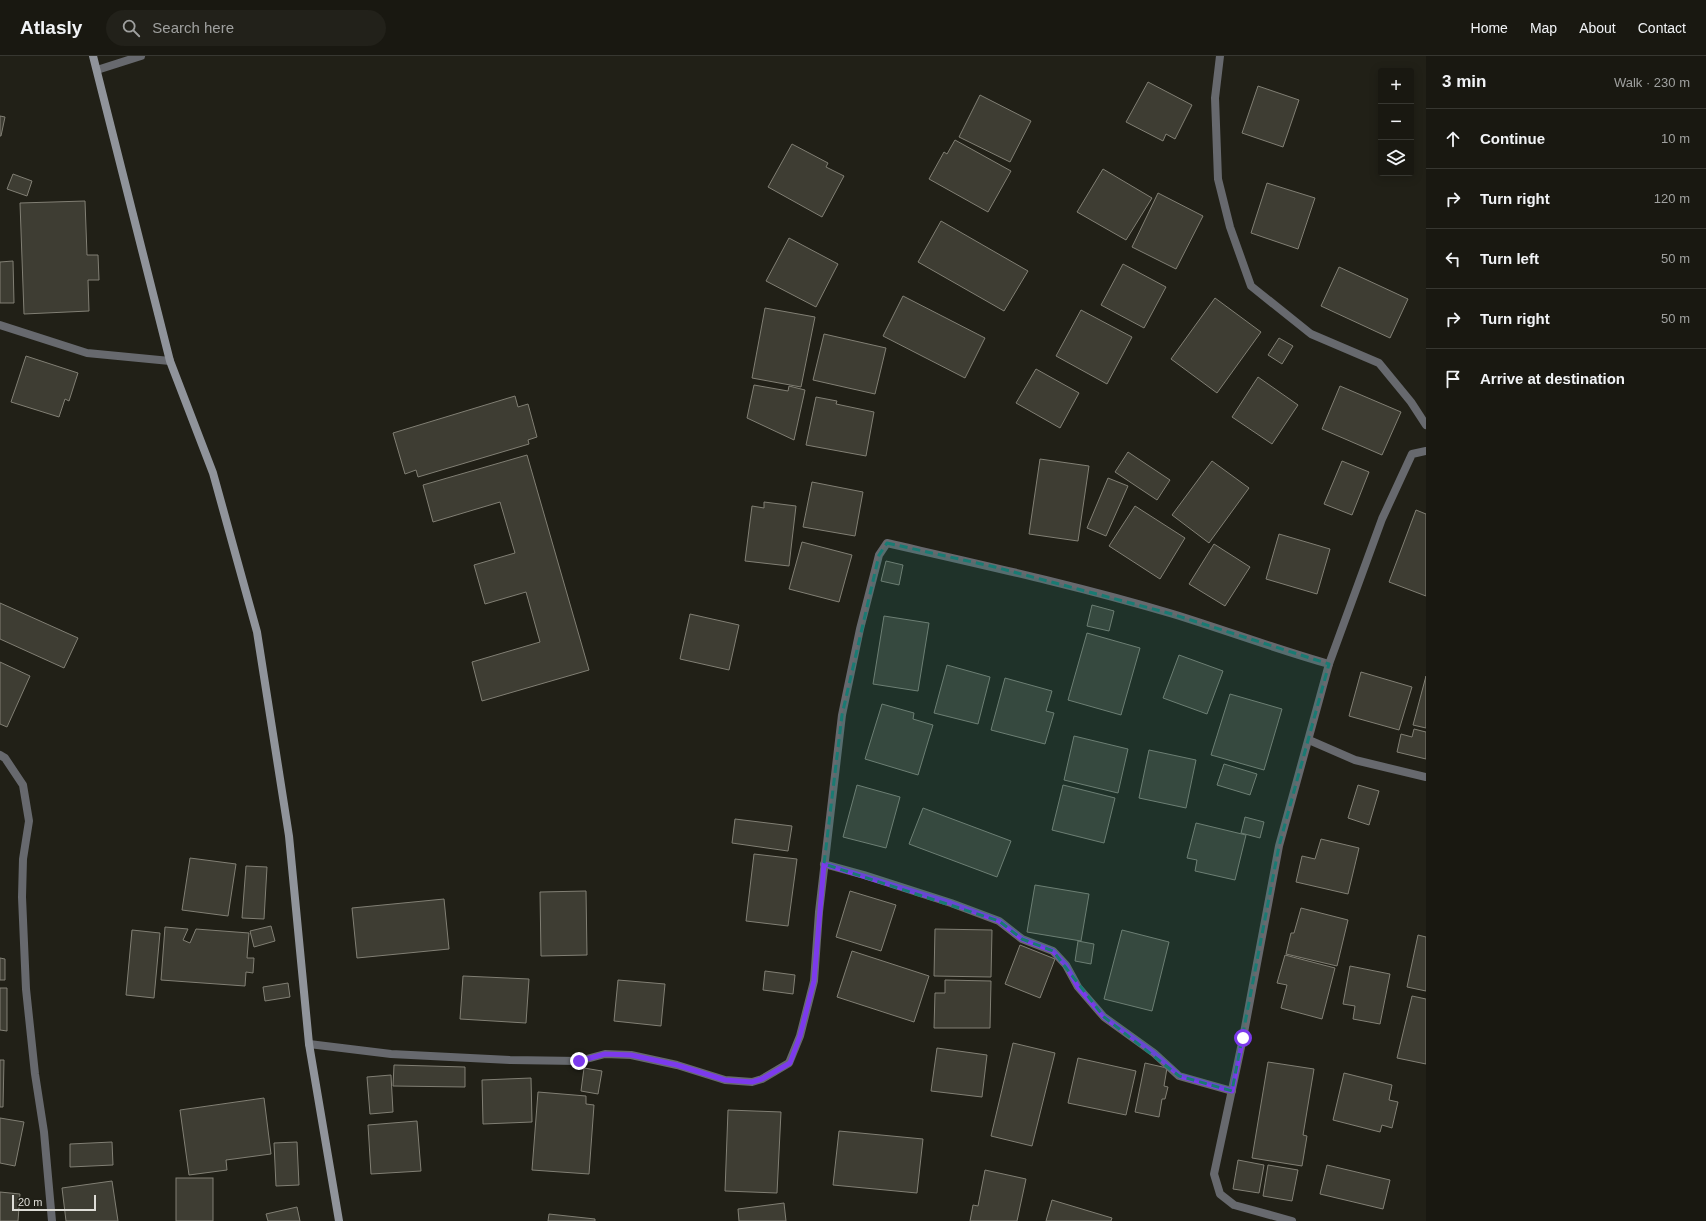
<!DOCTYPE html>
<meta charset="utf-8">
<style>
:root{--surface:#191811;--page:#22211a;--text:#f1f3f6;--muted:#9fa09f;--line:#373731}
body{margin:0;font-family:Helvetica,sans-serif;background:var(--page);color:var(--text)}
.controls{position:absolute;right:12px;top:12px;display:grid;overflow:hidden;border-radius:4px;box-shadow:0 2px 10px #0003}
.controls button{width:36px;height:36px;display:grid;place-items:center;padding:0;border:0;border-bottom:1px solid var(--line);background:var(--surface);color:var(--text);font:20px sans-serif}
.scale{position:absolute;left:12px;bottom:10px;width:84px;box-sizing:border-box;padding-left:4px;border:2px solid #deddd7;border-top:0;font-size:11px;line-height:14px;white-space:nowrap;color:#deddd7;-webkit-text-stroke:3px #212017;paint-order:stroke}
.stop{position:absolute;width:12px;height:12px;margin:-9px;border:3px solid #7c3aed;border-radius:50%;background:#fff}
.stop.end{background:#7c3aed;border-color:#fff;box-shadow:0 1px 4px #0008}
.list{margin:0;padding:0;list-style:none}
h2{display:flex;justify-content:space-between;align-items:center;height:52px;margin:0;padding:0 16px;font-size:17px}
h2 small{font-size:13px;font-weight:400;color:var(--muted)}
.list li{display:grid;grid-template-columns:26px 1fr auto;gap:12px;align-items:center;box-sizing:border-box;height:60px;padding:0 16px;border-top:1px solid var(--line)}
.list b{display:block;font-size:15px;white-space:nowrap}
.list em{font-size:13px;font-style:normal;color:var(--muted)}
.icon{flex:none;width:22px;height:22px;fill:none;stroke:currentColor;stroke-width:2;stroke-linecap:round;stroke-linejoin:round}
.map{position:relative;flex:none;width:1426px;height:1165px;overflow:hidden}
header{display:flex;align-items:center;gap:24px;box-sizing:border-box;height:56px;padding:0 20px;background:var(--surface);border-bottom:1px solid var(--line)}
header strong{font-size:19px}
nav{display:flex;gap:22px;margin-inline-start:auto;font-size:14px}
.search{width:280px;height:36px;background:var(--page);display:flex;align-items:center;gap:10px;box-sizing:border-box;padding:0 14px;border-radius:22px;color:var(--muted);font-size:15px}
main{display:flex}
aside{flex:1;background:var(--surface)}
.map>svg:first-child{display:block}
.building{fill:#3e3d33;stroke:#817f74}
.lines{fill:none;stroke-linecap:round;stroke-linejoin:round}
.street{stroke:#67696e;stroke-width:8}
.secondary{stroke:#90949b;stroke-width:8}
.route{stroke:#7c3aed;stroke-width:5}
.marked{fill:#197b73;fill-opacity:0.2;stroke:#197b73;stroke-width:3;stroke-dasharray:8 5;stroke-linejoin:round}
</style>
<header>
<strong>Atlasly</strong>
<div class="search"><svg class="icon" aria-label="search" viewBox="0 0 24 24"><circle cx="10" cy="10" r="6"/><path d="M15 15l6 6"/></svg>Search here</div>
<nav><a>Home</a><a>Map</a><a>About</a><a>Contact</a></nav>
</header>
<main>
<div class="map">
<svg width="1426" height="1165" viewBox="0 0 1426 1165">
<rect width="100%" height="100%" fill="#212017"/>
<!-- building -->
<g class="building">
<path d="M1148,26L1192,49L1175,83L1166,78L1163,85L1126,66Z"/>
<path d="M1258,30L1299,44L1283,91L1242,77Z"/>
<path d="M980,39L1031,65L1010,106L959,81Z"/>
<path d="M0,60L5,61L1,80H0Z"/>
<path d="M955,84L1011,115L988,156L929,123L944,96L947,98Z"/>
<path d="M792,88L828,107L826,111L844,120L822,161L768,131Z"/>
<path d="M1103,113L1152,142L1126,184L1077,156Z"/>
<path d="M13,118L32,125L27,140L7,133Z"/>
<path d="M1267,127L1315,142L1298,193L1251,177Z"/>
<path d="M1158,137L1203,160L1176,213L1132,191Z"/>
<path d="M85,145L87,199H98L99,224H88L89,255L24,258L20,147Z"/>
<path d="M941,165L1028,215L1004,255L918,206Z"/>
<path d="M789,182L838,208L816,251L766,225Z"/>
<path d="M13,205L14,247H0V206Z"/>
<path d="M1123,208L1166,231L1144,272L1101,249Z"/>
<path d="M1339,211L1408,243L1390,282L1321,250Z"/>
<path d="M903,240L985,282L965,322L883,280Z"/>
<path d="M1215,242L1261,276L1217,337L1171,303Z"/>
<path d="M765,252L815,261L801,331L752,322Z"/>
<path d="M1081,254L1132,281L1107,328L1056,300Z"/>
<path d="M824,278L886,292L875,338L813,324Z"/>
<path d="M1279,282L1293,290L1282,308L1268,299Z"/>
<path d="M26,300L78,317L69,345L65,343L59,361L11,346Z"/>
<path d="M1036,313L1079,337L1060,372L1016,347Z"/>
<path d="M1258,321L1298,349L1272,388L1232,361Z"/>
<path d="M754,329L788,335L789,330L805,334L794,384L747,362Z"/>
<path d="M1340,330L1401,356L1382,399L1322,373Z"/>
<path d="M515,340L518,351L528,348L537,381L528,384L529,388L418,421L416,414L405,418L393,377Z"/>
<path d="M816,341L837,345L836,348L874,356L866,400L806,389Z"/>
<path d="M1128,396L1170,424L1157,444L1115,416Z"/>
<path d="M527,399L589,614L482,645L472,606L540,586L526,536L485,548L474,509L515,497L500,446L433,466L423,429Z"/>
<path d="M1040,403L1089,410L1078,485L1029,478Z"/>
<path d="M1212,405L1249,432L1209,487L1172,459Z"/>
<path d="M1342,405L1369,416L1352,459L1324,448Z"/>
<path d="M1108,422L1128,430L1106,480L1087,472Z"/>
<path d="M812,426L863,436L855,480L803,471Z"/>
<path d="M764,446L796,450L789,510L745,505L752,450L764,452Z"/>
<path d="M1135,450L1185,482L1160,523L1109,490Z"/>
<path d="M1416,454L1426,458V540L1389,526Z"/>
<path d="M1279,478L1330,493L1317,538L1266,523Z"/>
<path d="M802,486L852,499L839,546L789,533Z"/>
<path d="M1214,488L1250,511L1225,550L1189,528Z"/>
<path d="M886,505L903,509L899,529L881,525Z"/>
<path d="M0,547L78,582L64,612L0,583Z"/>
<path d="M1092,549L1114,555L1109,575L1087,570Z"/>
<path d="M690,558L739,569L729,614L680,603Z"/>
<path d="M884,560L929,567L918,635L873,628Z"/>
<path d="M1087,577L1140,592L1121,659L1068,644Z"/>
<path d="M1179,599L1223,615L1207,658L1163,642Z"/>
<path d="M0,606L30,620L7,671L0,668Z"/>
<path d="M947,609L990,621L978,668L934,657Z"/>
<path d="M1361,616L1412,631L1399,674L1349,660Z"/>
<path d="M1426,620V672L1413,669Z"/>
<path d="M1005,622L1052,635L1046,655L1054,657L1045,688L991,674Z"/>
<path d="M1230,638L1282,653L1264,714L1211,699Z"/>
<path d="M882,648L914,657L913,663L933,669L918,719L865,703Z"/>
<path d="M1414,673L1426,676V703L1397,696L1401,678L1412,681Z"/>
<path d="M1074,680L1128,693L1118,737L1064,724Z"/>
<path d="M1149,694L1196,704L1186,752L1139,742Z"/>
<path d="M1224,708L1257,718L1250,739L1217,729Z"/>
<path d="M857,729L900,741L886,792L843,781Z"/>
<path d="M1063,729L1115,742L1104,787L1052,774Z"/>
<path d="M1358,729L1379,735L1369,769L1348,762Z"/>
<path d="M923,752L1011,785L997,821L909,788Z"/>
<path d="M1245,761L1264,766L1260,782L1241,777Z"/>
<path d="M735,763L792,770L788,795L732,787Z"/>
<path d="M1196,767L1246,779L1235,824L1195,815L1197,804L1187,802Z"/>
<path d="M1321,783L1359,792L1348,838L1296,826L1302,800L1315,803Z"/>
<path d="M754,798L797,803L788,870L746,865Z"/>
<path d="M190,802L236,808L228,860L182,854Z"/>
<path d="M246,810L267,811L264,863L242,862Z"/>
<path d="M1035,829L1089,838L1081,885L1027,876Z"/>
<path d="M586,835L587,899L541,900L540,836Z"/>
<path d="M850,835L896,849L881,895L836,881Z"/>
<path d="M444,843L449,893L357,902L352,852Z"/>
<path d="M1301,852L1348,864L1337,910L1286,898L1291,877H1294Z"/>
<path d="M271,870L275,885L254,891L250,875Z"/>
<path d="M165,871L188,873L183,884L190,887L196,873L249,877L247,902H254L253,917L246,916L245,930L161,924Z"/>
<path d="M935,873L992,874L991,921L934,920Z"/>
<path d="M132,874L160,877L154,942L126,939Z"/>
<path d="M1122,874L1169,886L1152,955L1104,943Z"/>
<path d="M1418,879L1426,881V935L1407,931Z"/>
<path d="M1078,885L1094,888L1091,908L1075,905Z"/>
<path d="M1020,889L1055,903L1040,942L1005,928Z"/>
<path d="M852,895L929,920L914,966L837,941Z"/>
<path d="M1285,899L1335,912L1322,963L1281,952L1287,929L1277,927Z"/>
<path d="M0,902L5,903V924H0Z"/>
<path d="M1350,910L1390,918L1380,968L1353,963L1355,950L1343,948Z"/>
<path d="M765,915L795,919L793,938L763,934Z"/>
<path d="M463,920L529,923L526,967L460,963Z"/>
<path d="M618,924L665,928L661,970L614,965Z"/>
<path d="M945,924L991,925L990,972H934L935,937H945Z"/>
<path d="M288,927L290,941L265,945L263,931Z"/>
<path d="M0,932H7V975L0,974Z"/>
<path d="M1412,940L1426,943V1008L1397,1002Z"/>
<path d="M1013,987L1055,997L1032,1090L991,1080Z"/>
<path d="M937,992L987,999L982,1041L931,1035Z"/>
<path d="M1078,1002L1136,1015L1126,1059L1068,1047Z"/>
<path d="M0,1004H4L3,1051H0Z"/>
<path d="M1268,1006L1314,1013L1303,1079L1307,1080L1302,1110L1252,1102Z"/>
<path d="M1145,1007L1167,1012L1164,1030L1168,1031L1165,1043H1162L1159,1061L1135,1056Z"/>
<path d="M394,1009L465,1011V1031L393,1030Z"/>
<path d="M584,1012L602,1015L598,1038L581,1035Z"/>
<path d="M1344,1017L1392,1029L1389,1044L1398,1046L1392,1072L1382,1069L1380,1076L1333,1064Z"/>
<path d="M391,1019L393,1056L370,1058L367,1021Z"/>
<path d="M531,1022L532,1066L483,1068L482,1024Z"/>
<path d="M538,1036L586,1040V1048L594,1049L589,1118L532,1114Z"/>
<path d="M264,1042L271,1098L226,1104L227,1114L189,1119L180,1054Z"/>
<path d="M728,1054L781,1056L777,1137L725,1135Z"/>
<path d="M0,1062L24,1066L15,1110L0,1107Z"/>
<path d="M417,1065L421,1115L371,1118L368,1069Z"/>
<path d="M839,1075L923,1083L917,1137L833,1129Z"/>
<path d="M112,1086L113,1109L70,1111V1088Z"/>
<path d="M297,1086L299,1129L276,1130L274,1087Z"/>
<path d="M1238,1104L1264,1109L1259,1137L1233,1133Z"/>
<path d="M1268,1109L1298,1114L1292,1145L1263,1140Z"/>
<path d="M1327,1109L1390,1124L1383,1153L1320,1138Z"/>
<path d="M985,1114L1026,1123L1017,1165H970L973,1149L978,1150Z"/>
<rect x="176" y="1122" width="37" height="43"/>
<path d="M112,1125L118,1165H66L62,1132Z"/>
<path d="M0,1136L20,1138L18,1165H0Z"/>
<path d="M1052,1144L1112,1162L1111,1165H1046Z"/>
<path d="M784,1147L786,1165H739L738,1153Z"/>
<path d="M297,1151L300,1165H268L266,1158Z"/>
<path d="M549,1158L595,1163V1165H548Z"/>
</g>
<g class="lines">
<!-- street -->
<g class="street">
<path d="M1220,0L1215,42L1218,123L1230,171L1251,230L1311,278L1379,307L1411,346L1426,369"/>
<path d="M97,14L141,0"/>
<path d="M0,269L87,297L170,305"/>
<path d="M1309,684L1355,704L1426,721"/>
<path d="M0,699L5,702L23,729L29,765L23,803L22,841L26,933L35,1018L44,1076L52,1165"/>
<path d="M824,808L864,819L951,847L999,865L1022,883L1053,895L1066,909L1078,931L1104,961L1154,997L1179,1020L1232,1035"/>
<path d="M309,988L391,998L510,1004L579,1005L605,998L631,999L677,1009L725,1024L752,1026L762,1023L789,1007L800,980L814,925L819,856L842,659L860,573L879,499L887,487C983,509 1079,530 1173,558C1225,574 1276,593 1329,608"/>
<path d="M1292,1165L1234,1149L1220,1138L1214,1118L1243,982L1279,790L1329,608L1382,463L1412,398L1426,395"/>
</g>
<!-- secondary -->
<path class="secondary" d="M93,0L170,305L213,417L257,576L289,780L309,988L339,1165"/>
</g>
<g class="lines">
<!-- route -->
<path class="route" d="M579,1005L605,998L631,999L677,1009L725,1024L752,1026L762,1023L790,1007L800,980L814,925L824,808L951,847L999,865L1022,883L1053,895L1066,909L1078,931L1104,961L1154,997L1180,1020L1232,1035L1243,982"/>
</g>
<!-- marked area -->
<path class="marked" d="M887,487L995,511L1172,558L1329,608L1279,790L1232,1035L1179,1020L1104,961L1053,895L1022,883L999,865L824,808L842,659L879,499Z"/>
</svg>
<div class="controls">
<button>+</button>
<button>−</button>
<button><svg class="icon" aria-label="layers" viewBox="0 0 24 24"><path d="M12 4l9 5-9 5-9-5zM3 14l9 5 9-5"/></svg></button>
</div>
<div class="scale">20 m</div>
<div class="stop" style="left:1243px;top:982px"></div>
<div class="stop end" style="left:579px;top:1005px"></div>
</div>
<aside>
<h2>3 min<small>Walk · 230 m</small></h2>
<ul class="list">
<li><svg class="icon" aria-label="ahead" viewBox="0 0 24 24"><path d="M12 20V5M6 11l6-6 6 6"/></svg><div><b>Continue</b></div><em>10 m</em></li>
<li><svg class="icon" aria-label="right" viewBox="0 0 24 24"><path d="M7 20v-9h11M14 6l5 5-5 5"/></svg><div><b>Turn right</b></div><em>120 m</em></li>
<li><svg class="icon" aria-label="left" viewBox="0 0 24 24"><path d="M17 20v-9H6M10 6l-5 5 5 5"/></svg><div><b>Turn left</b></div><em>50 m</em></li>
<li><svg class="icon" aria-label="right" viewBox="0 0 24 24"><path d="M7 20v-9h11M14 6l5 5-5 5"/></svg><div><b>Turn right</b></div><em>50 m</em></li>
<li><svg class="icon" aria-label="arrive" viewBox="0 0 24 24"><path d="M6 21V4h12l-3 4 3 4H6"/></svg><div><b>Arrive at destination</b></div></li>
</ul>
</aside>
</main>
